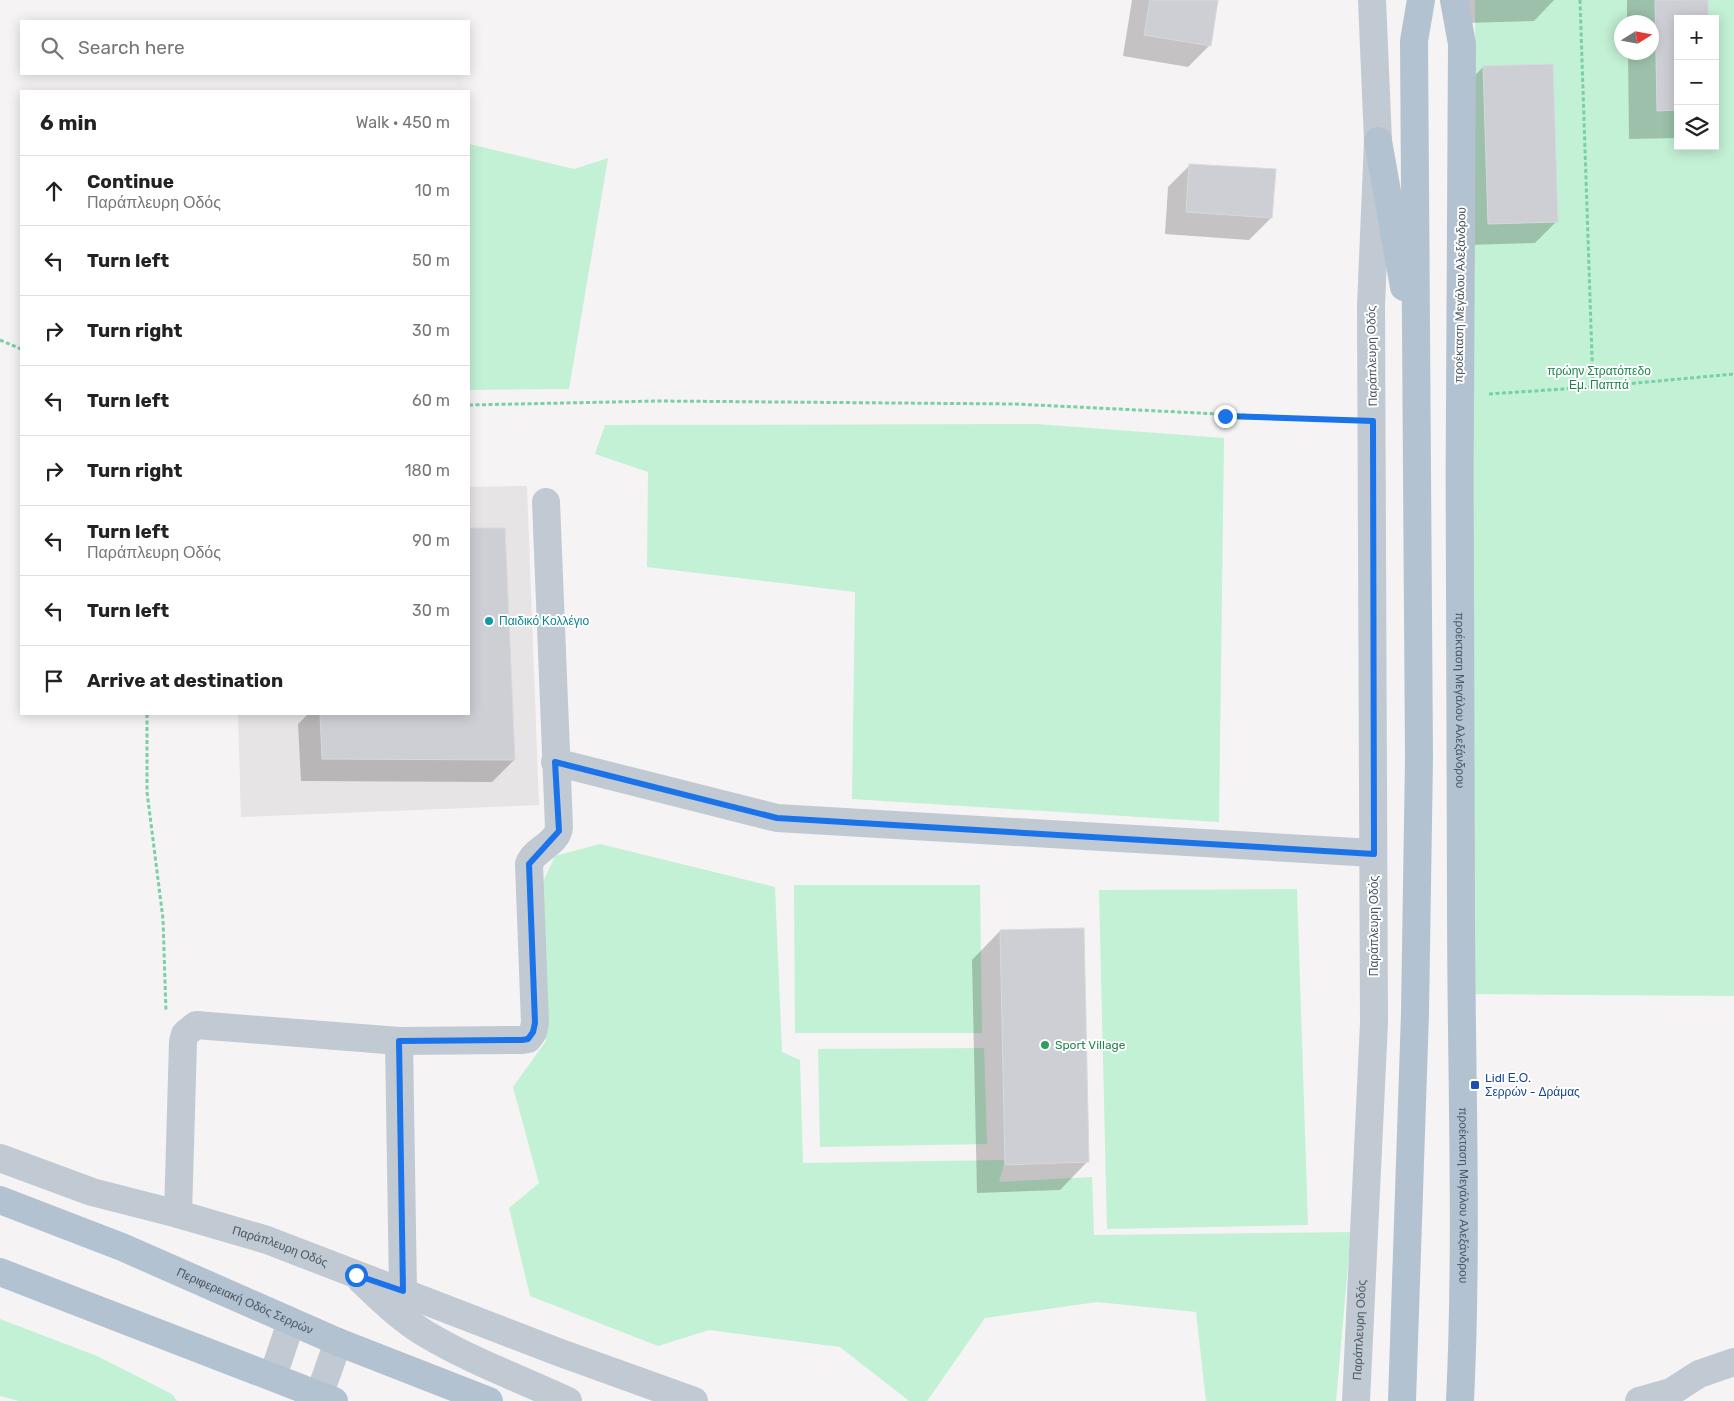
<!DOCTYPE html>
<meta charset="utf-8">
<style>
:root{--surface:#fff;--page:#f2f2f2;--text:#222;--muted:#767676;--line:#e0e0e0}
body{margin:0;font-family:Rubik,sans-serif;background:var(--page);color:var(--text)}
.controls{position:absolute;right:15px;top:15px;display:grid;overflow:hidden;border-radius:0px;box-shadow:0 2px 12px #0003}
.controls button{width:45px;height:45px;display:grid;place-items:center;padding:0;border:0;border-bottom:1px solid var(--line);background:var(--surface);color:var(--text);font:25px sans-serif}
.compass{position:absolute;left:1614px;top:15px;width:45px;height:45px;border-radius:50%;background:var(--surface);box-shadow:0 2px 12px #0003;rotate:79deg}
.stop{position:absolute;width:15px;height:15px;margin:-11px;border:4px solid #1a73e8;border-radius:50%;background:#fff}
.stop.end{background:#1a73e8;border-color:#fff;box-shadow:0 1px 5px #0008}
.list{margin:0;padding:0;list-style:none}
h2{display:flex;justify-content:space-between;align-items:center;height:65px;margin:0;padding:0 20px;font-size:21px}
h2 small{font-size:16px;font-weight:400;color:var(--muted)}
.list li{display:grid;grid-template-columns:32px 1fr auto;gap:15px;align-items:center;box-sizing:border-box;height:70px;padding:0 20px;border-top:1px solid var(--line)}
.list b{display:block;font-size:19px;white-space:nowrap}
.list p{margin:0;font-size:16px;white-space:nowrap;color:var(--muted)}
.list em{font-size:16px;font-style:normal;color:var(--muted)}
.icon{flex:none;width:28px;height:28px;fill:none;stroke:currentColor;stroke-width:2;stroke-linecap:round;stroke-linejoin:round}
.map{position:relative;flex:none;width:1734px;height:1401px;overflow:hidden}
.search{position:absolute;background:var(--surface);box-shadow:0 2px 12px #0003;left:20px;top:20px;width:450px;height:55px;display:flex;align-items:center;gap:12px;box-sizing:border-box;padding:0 18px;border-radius:0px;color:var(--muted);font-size:19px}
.panel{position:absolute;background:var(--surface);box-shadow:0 2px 12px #0003;left:20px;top:90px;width:450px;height:625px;border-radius:0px}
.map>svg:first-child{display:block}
.education{fill:#e6e4e5}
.green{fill:#c3f1d5;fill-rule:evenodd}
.shadow{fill:#0003}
.building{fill:#cdcfd5;stroke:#d7d9de}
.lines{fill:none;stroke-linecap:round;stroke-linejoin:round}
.path{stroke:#7ad0a6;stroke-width:3;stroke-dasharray:4 2.5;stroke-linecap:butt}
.minor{stroke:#c1cad2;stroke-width:28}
.major{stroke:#b3c2d1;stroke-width:28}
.route{stroke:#1a73e8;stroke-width:6}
.culture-dot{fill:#0f9aa8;stroke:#fff;stroke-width:2}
.leisure-dot{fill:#2e9e5b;stroke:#fff;stroke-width:2}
.transit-dot{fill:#1a4fb4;stroke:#fff;stroke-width:2}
.labels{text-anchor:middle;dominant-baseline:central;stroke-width:4;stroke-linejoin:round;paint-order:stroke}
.street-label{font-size:12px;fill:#4a5661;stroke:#fff}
.park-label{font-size:12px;fill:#17864f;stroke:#fff}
.culture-label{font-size:12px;fill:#0d838f;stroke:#fff;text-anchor:start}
.leisure-label{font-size:12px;fill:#27864d;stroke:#fff;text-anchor:start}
.transit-label{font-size:12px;fill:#164399;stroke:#fff;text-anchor:start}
</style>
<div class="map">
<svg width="1734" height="1401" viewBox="0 0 1734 1401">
<rect width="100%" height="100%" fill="#f5f3f3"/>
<!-- education -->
<path class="education" d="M527,486L539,805L241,817L238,714H469V487Z"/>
<!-- green -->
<g class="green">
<path d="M1475,0H1734V996L1475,994L1463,314L1475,49ZM1678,19H1715V146H1678ZM1622,22H1652V52H1622Z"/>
<path d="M469,144L574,169L608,158L569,389L469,390Z"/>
<path d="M1036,424L1224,438L1219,822L852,799L855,592L647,567L648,472L595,454L605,425Z"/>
<path d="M600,844L775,887L782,1052L800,1060L803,1163L1005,1160L999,1182L1092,1177L1094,1235L1351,1232L1336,1401H1206L1196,1312L1097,1302L985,1318L927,1401H909L840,1347L709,1330L658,1346L530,1296L509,1208L539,1183L513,1087L546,1041L542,884L555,856Z"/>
<path d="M794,885H980L982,1033H795Z"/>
<path d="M1297,889L1308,1225L1107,1229L1099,890Z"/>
<path d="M984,1048L987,1144L820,1147L818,1049Z"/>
<path d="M0,1319L97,1356L172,1394L177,1401H19L0,1396Z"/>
</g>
<!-- shadow -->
<g class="shadow">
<path d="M1132,0H1217L1210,45L1188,67L1123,56Z"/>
<path d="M1464,0H1554L1534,21L1465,23Z"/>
<path d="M1627,0H1707L1678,19V138L1629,139L1628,52H1652V22H1627Z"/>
<path d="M1483,67L1557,221L1535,243L1467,245L1462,89Z"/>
<path d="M1190,165L1271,218L1249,240L1165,234L1168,187Z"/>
<path d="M469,529L504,530L514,760L492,782L301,781L298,724L308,714H469Z"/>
<path d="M1000,931L1088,1161L1060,1190L977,1193L972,960Z"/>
</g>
<!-- building -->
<g class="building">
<path d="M1150,0H1218L1211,46L1144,35Z"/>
<path d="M1655,0H1708V19H1678V110L1657,111Z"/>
<path d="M1553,64L1558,222L1488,224L1483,66Z"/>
<path d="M1189,164L1276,169L1272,218L1186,212Z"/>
<path d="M469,528H505L515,760L322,759L320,714H469Z"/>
<path d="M1084,928L1089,1162L1005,1165L1000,930Z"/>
</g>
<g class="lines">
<!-- path -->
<g class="path">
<path d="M0,340L21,349"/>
<path d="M1593,387L1734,374"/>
<path d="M1489,394L1593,387L1580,0"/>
<path d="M469,405L659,401L1015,404L1342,420"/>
<path d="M147,714V792L163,919L166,1012"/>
</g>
<!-- minor -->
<g class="minor">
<path d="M555,762L777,818L1373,853"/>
<path d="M399,1041L403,1291"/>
<path id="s1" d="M0,1158L92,1192L178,1214L267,1240L558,1352L694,1401"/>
<path d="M178,1214L183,1042L185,1034L196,1025L399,1041L522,1040L528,1039L533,1032L535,1023L529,864C534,849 558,844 559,827L546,502"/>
<path d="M361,1280C382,1300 402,1320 426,1334C471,1361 521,1379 568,1401"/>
<path d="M273,1376L291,1322"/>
<path d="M319,1396L338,1342"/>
<path id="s2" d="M1356,1401L1374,1023L1371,306L1378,141L1372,0"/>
<path d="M1639,1401L1671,1392L1699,1374L1734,1362"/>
</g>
<!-- major -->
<g class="major">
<path id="s3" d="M1454,0L1462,44C1459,330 1459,617 1461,903C1461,1069 1468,1235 1460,1401"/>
<path d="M1378,141L1404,287"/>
<path id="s4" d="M0,1200L122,1247L338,1342L489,1401"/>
<path d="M0,1272L334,1401"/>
<path d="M1402,1401L1415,1013L1419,758L1414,41L1421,0"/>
</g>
</g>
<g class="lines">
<!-- route -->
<path class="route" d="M356,1275L403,1291L399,1041L522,1040L528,1039L533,1032L535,1023L529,864L559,831L555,762L777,818L1374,854L1373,421L1225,416"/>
</g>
<!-- markers -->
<circle class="culture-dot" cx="489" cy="621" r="5"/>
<circle class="leisure-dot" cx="1045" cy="1045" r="5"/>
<rect class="transit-dot" x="1470" y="1080" width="10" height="10" rx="2.5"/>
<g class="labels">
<!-- street labels -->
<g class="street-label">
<text transform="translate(1460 295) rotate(-89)">προέκταση Μεγάλου Αλεξάνδρου</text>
<text transform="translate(1372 356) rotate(-91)">Παράπλευρη Οδός</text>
<text stroke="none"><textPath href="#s3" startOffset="701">προέκταση Μεγάλου Αλεξάνδρου</textPath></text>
<text transform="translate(1374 926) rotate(-90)">Παράπλευρη Οδός</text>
<text stroke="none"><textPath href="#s3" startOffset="1196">προέκταση Μεγάλου Αλεξάνδρου</textPath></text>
<text stroke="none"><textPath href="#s1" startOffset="294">Παράπλευρη Οδός</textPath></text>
<text stroke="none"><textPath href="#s4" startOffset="265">Περιφερειακή Οδός Σερρών</textPath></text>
<text stroke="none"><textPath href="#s2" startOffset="71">Παράπλευρη Οδός</textPath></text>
</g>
<!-- park labels -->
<g class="park-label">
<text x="1599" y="371">πρώην Στρατόπεδο<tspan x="1599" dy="14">Εμ. Παππά</tspan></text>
</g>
<!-- culture labels -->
<g class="culture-label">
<text x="499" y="621">Παιδικό Κολλέγιο</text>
</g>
<!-- leisure labels -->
<g class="leisure-label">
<text x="1055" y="1045">Sport Village</text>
</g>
<!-- transit labels -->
<g class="transit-label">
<text x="1485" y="1078">Lidl Ε.Ο.<tspan x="1485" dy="14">Σερρών - Δράμας</tspan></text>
</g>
</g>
</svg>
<div class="controls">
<button>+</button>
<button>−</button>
<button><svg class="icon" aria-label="layers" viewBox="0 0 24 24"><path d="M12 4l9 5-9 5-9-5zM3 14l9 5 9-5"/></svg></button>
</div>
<svg class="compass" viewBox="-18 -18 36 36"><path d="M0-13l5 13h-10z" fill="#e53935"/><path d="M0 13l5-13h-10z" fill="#767676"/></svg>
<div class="stop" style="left:356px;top:1275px"></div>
<div class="stop end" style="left:1225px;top:416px"></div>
<div class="search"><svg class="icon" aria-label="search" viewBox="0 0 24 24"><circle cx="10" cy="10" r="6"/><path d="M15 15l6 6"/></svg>Search here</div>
<section class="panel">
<h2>6 min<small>Walk · 450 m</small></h2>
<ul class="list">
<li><svg class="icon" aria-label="ahead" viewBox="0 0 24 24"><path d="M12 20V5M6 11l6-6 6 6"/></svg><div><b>Continue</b><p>Παράπλευρη Οδός</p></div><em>10 m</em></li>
<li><svg class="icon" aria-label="left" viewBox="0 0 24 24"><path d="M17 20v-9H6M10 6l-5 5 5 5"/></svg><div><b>Turn left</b></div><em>50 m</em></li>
<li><svg class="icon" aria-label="right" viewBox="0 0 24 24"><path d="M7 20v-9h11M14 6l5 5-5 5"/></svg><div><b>Turn right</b></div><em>30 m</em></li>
<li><svg class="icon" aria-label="left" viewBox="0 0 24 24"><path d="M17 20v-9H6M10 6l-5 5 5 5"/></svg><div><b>Turn left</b></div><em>60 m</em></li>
<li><svg class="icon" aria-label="right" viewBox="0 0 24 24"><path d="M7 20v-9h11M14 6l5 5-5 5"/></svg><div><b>Turn right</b></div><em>180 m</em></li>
<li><svg class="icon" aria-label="left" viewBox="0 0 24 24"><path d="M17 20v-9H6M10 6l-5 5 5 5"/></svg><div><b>Turn left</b><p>Παράπλευρη Οδός</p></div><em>90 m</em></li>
<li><svg class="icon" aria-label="left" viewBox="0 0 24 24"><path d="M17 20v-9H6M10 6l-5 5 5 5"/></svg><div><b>Turn left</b></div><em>30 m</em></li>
<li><svg class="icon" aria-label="arrive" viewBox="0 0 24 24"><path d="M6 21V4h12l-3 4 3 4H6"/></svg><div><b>Arrive at destination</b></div></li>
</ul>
</section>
</div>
